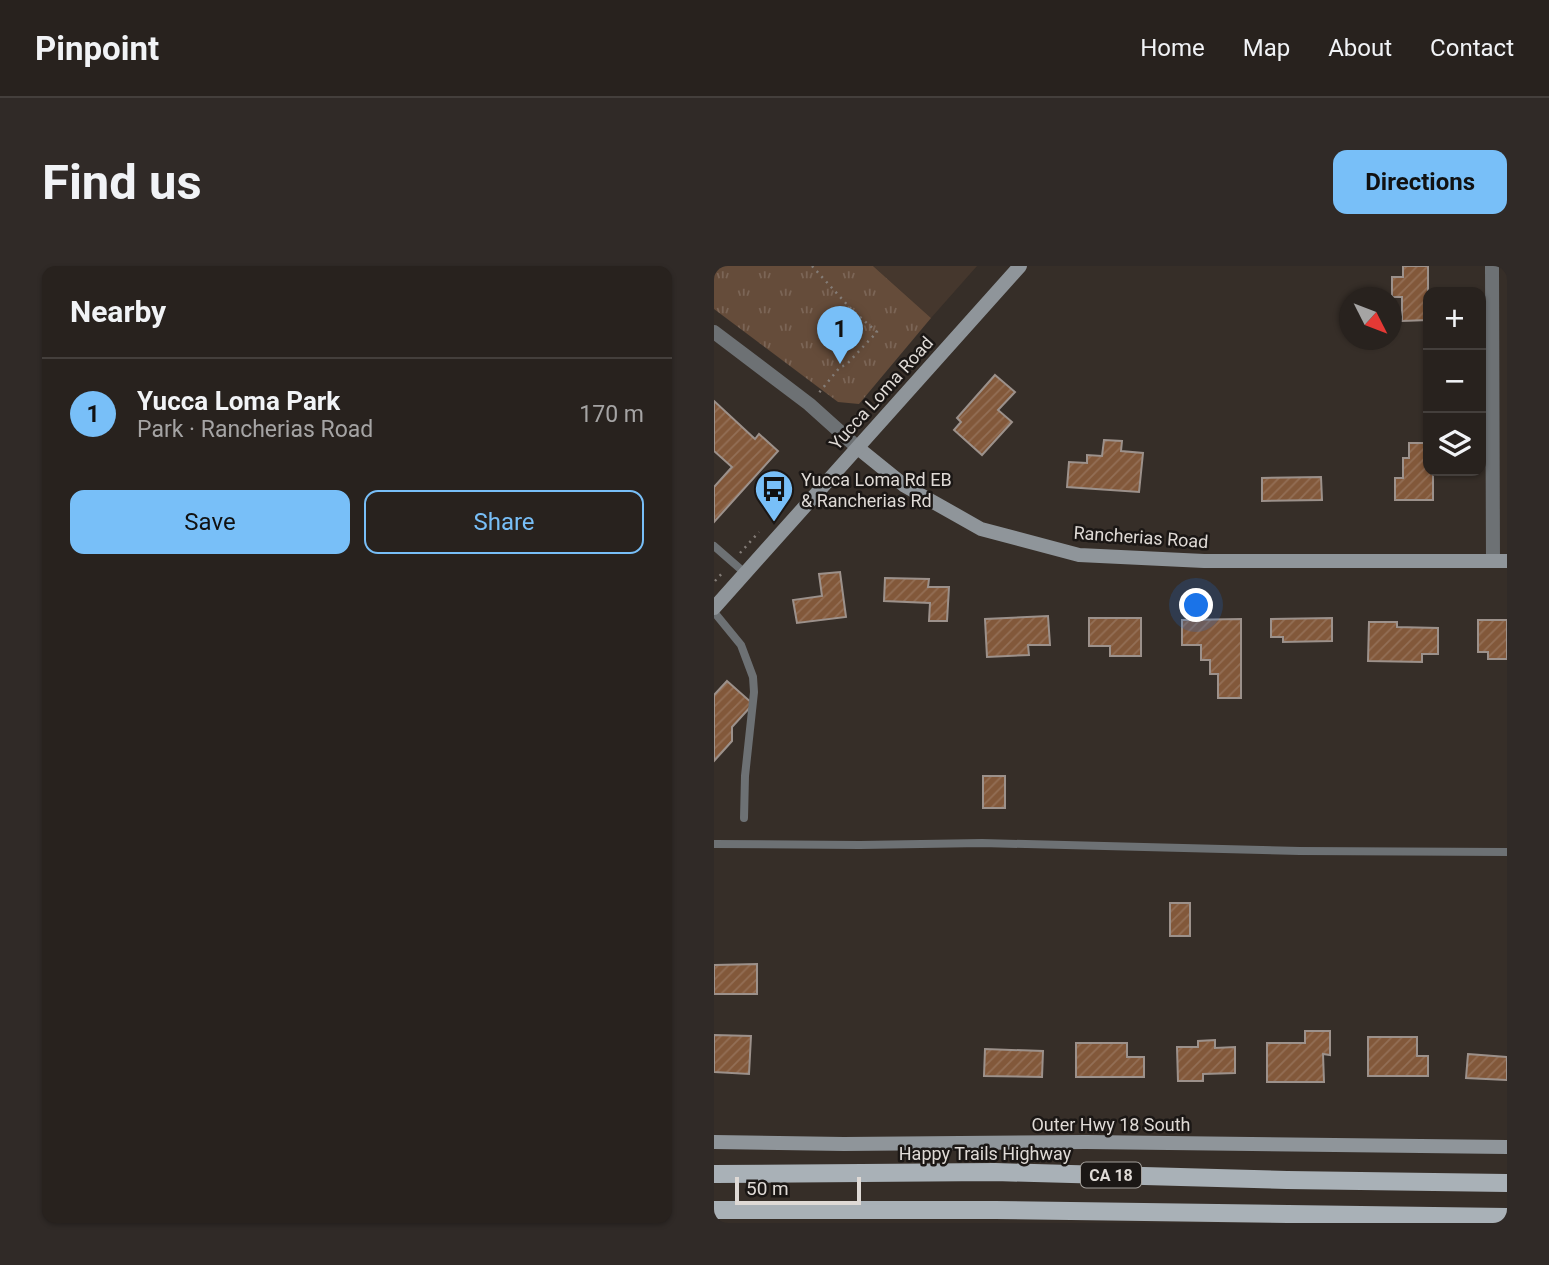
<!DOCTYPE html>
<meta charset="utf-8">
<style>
:root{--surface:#28221e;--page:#302a27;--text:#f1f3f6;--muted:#a5a4a4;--line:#443f3c;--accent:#78bff8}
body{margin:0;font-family:Roboto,sans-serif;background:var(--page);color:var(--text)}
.controls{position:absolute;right:21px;top:21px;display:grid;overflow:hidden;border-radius:14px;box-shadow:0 2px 5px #0004}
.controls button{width:63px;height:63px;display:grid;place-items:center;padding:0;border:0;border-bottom:2px solid var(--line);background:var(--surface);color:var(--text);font:35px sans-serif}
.compass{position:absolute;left:625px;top:21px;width:63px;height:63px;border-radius:50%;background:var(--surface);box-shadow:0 2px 5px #0004;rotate:132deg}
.scale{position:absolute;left:21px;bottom:18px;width:126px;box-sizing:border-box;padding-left:7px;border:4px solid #dfdad6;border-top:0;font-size:19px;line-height:24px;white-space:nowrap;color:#dfdad6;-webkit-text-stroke:5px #1b1715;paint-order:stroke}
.you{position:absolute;left:483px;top:340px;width:24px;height:24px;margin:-18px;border:5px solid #fff;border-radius:50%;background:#1a73e8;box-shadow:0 0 0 10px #1a73e833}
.badge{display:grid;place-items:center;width:46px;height:46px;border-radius:50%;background:var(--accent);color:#111;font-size:23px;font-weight:700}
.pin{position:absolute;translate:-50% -58px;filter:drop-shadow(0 2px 4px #0008)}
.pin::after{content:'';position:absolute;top:37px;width:24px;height:21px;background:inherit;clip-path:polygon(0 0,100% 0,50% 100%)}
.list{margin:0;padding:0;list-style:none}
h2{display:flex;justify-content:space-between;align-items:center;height:91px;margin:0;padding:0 28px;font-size:30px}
h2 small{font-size:23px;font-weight:400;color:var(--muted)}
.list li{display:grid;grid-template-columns:46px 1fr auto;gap:21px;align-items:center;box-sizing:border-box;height:112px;padding:0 28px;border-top:2px solid var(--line)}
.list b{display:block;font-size:26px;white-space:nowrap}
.list p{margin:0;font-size:23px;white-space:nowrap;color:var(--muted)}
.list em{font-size:23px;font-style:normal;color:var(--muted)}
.actions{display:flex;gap:14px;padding:21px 28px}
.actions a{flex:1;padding:16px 0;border:2px solid var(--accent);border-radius:14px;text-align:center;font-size:24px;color:var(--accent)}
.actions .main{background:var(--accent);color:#111}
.icon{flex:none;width:38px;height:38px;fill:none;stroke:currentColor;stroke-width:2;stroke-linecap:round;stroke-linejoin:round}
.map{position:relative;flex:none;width:793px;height:957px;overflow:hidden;border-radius:14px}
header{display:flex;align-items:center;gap:42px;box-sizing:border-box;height:98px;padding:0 35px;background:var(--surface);border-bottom:2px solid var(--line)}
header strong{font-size:33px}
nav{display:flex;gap:38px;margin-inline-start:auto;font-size:24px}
.intro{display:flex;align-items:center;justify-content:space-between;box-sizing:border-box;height:168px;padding:0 42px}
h1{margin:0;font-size:49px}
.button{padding:18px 32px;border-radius:14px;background:var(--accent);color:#111;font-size:24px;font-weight:700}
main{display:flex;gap:42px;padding:0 42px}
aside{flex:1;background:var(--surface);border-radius:14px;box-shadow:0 2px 5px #0004}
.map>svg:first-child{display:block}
.built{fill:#45372d}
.park{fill:url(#park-tufts)}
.building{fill:url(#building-hatch);stroke:#9c918b;stroke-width:2}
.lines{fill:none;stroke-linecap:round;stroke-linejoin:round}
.path{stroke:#847d78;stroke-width:2.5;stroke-dasharray:2 5;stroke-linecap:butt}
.lane{stroke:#6d7174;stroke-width:8}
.street{stroke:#6d7174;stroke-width:14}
.secondary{stroke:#8f959a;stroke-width:14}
.primary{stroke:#a9b1b7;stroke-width:18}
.labels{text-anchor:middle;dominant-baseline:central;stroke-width:5;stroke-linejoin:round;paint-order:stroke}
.shield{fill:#1b1715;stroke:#a4a09c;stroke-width:2}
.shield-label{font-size:16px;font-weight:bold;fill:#dfdad6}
.street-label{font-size:18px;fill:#dfdad6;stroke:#1b1715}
.poi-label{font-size:18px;fill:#dfdad6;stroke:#1b1715;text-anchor:start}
</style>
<header>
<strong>Pinpoint</strong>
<nav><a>Home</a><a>Map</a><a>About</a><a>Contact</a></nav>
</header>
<div class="intro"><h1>Find us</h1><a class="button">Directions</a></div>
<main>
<aside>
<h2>Nearby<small></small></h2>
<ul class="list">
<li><span class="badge">1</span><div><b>Yucca Loma Park</b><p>Park · Rancherias Road</p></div><em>170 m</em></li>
</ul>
<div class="actions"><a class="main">Save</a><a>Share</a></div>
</aside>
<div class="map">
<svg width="793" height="957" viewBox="0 0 793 957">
<defs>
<pattern id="park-tufts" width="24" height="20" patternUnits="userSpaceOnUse" patternTransform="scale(1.75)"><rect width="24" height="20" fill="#654c3a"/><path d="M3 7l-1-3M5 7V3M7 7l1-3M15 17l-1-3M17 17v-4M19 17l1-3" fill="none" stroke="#7b6556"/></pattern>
<pattern id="building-hatch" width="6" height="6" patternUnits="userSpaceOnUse" patternTransform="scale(1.75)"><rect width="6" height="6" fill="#82583a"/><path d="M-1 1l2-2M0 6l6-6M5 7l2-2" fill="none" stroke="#936f56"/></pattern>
</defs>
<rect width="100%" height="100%" fill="#362e28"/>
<!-- built -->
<path class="built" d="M159,0H263L217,52Z"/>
<!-- park -->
<path class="park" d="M0,0H159L217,52L145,138L124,136L0,43Z"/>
<!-- building -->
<g class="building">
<path d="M689,0H714V54L688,55V31H678V11H689Z"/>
<path d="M281,109L301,126L284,144L298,156L268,189L240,164L247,156L243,152Z"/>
<path d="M0,135L41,173L45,168L64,185L0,256V221L18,201L0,185Z"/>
<path d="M390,174L408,175L407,185L429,187L425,226L353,221L355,196L373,197V189L388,190Z"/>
<path d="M695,177H714V205H719V234H681V212H689V192H695Z"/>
<path d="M607,211L608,234L548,235V212Z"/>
<path d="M126,306L132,351L83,357L79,334L108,330L105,308Z"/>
<path d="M171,312L215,313L214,321H235L233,355H215L216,337L170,335Z"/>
<path d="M334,350L336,379H314L315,389L273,391L271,353Z"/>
<path d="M375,352H427V390H396V380H375Z"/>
<path d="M618,352V375L569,376V371H557V353Z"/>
<path d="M527,353V432H504V408H496V394H487V379H468V354Z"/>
<path d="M764,354H793V393H774V386H764Z"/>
<path d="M655,356H683V361L724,362V388H708V396L654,395Z"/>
<path d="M13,415L39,438L18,461V475L0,495V429Z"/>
<rect x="269" y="510" width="22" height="32"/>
<rect x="456" y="637" width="20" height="33"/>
<path d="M43,698V728H0V699Z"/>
<path d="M591,765H616V789L609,788L610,816H553V777H591Z"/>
<path d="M0,769L37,770L35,808L0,806Z"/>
<path d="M654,771H703V790H714V810H654Z"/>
<path d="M501,774V782L521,781V807L489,808V815H464L463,781H484V775Z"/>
<path d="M362,777H413V791H430V811H362Z"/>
<path d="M271,783L329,785L328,811L270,810Z"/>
<path d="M754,788L793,791V814L752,812Z"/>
</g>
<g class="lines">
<!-- path -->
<g class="path">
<path d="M98,0L138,44L163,66L132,99L126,101L104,128"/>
<path d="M26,287L45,266"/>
<path d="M1,315L10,305"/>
</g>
<!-- lane -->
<g class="lane">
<path d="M0,280L31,307"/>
<path d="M0,346L27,379L39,411L40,426L31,510L30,552"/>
<path d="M0,578L146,579L268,577L586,585L793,586"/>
</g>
<!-- street -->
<g class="street">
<path d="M778,0L779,295"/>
<path d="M0,66L95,138L144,182"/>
</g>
<!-- secondary -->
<g class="secondary">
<path d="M144,182L191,220L267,263L365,289L490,295H793"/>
<path d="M0,342L306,0"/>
<path d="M0,876L130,878L372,876L793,881"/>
</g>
<!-- primary -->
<g class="primary">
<path d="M0,908L281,906L573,914L793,917"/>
<path d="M0,944H281L793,951"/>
</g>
</g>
<!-- icons -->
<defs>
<g id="bus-pin" transform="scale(2.0125)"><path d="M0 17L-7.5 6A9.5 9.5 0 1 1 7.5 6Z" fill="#78bff8" stroke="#1b1715"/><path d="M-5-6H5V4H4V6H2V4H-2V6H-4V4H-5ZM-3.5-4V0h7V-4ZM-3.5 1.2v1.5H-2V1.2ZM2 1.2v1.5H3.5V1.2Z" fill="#111"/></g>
</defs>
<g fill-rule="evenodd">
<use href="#bus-pin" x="60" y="223"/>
</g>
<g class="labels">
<!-- shield labels -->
<rect class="shield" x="367" y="896.5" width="60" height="25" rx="5"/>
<g class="shield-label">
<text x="397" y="909">CA 18</text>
</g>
<!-- street labels -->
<g class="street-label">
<text transform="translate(167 127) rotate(-48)">Yucca Loma Road</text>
<text transform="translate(427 271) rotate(4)">Rancherias Road</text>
<text x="397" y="858">Outer Hwy 18 South</text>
<text x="271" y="887">Happy Trails Highway</text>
</g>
<!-- poi labels -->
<g class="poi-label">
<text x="87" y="213">Yucca Loma Rd EB<tspan x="87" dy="21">&amp; Rancherias Rd</tspan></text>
</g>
</g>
</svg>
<div class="controls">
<button>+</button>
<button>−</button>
<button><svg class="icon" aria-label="layers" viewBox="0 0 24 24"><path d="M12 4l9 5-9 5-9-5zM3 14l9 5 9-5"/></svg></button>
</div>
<svg class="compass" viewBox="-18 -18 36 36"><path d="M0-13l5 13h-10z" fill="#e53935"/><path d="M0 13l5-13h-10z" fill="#a5a4a4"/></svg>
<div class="scale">50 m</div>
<div class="you"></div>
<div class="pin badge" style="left:126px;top:98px">1</div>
</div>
</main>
